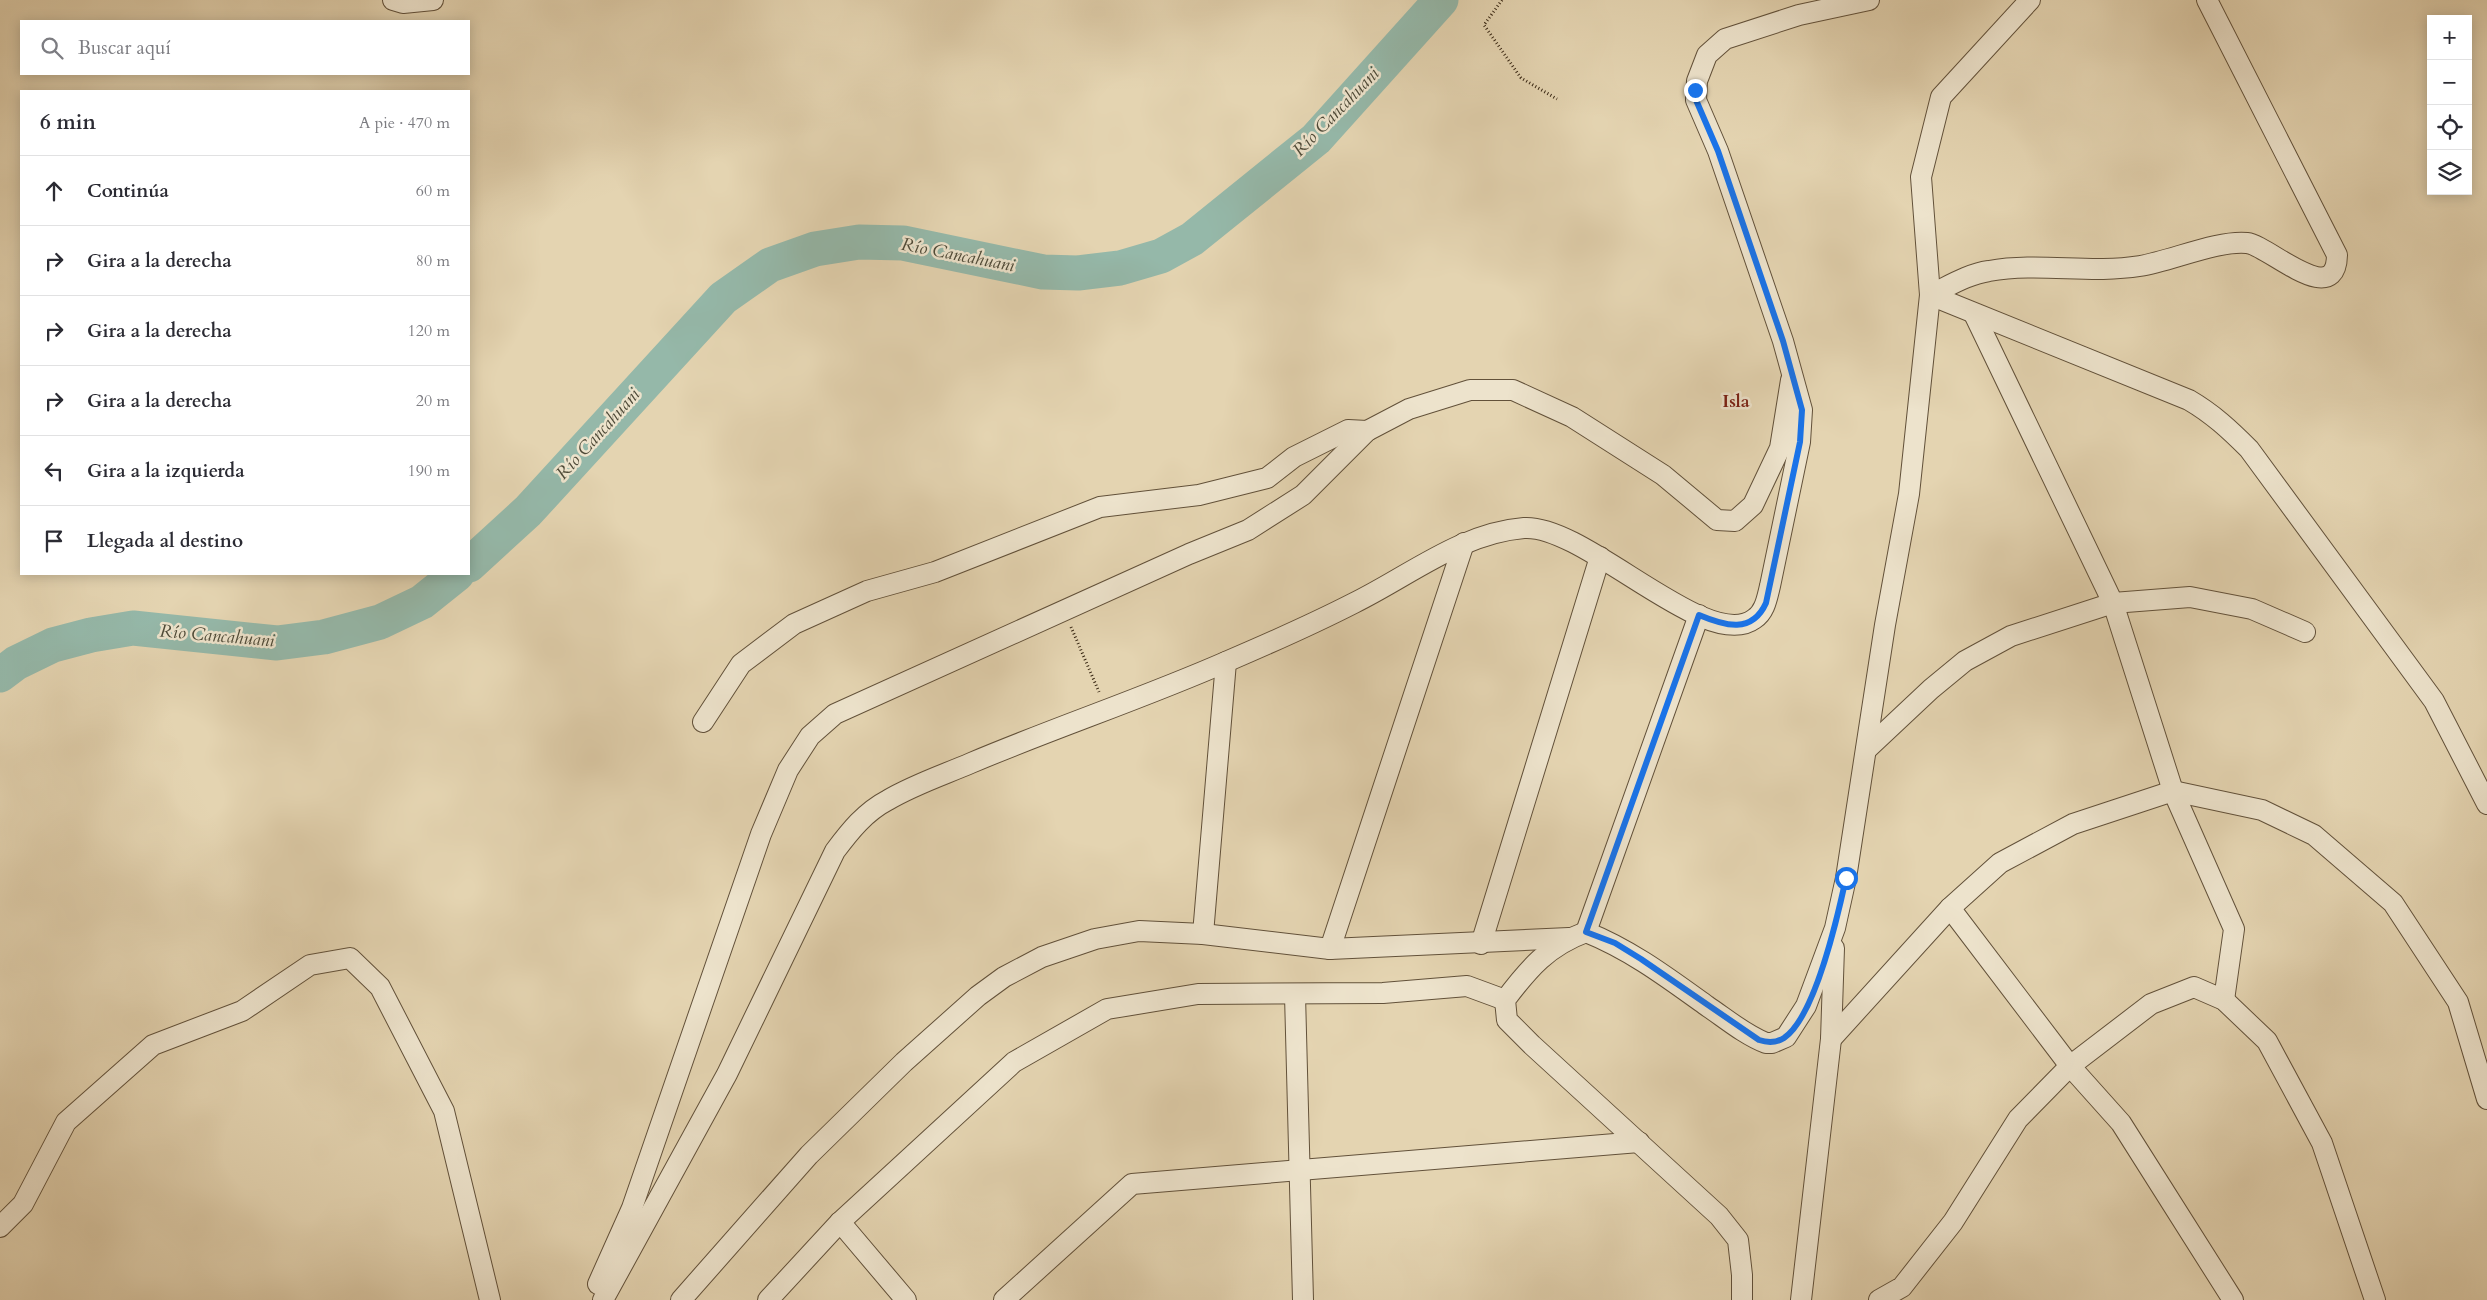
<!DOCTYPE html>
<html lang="es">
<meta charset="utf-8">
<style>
:root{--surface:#fff;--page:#f7f7f7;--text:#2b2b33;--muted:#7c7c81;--line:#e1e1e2}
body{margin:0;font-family:Cardo,serif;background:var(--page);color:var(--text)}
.controls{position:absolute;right:15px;top:15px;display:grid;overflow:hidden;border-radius:0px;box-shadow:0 2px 12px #0003}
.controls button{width:45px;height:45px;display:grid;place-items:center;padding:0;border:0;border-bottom:1px solid var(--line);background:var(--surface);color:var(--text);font:25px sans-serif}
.stop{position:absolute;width:15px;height:15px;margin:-11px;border:4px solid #1a73e8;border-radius:50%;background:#fff}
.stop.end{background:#1a73e8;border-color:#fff;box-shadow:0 1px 5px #0008}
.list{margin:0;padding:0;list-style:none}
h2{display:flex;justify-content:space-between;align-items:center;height:65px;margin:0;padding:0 20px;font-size:21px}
h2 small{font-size:16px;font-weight:400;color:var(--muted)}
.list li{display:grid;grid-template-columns:32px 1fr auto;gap:15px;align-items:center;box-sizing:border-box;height:70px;padding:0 20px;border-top:1px solid var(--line)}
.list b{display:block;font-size:19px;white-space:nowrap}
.list em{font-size:16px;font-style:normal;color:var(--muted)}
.icon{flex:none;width:28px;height:28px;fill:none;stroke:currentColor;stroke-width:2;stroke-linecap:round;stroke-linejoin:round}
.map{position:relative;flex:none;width:2487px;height:1300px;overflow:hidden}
.search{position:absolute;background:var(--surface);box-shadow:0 2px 12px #0003;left:20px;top:20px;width:450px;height:55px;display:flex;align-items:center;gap:12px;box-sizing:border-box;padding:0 18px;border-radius:0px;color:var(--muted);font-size:19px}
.panel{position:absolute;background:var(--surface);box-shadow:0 2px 12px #0003;left:20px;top:90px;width:450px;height:485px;border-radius:0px}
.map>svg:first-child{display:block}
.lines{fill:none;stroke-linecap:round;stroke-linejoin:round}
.river{stroke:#95b8a9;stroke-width:35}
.minor-casing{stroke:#62513a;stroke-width:22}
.path{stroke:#362512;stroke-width:3;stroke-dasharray:1 2.5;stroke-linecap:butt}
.minor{stroke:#ede3cc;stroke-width:20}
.route{stroke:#1a73e8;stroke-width:6}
.labels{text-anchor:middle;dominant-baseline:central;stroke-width:5;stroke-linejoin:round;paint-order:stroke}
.water-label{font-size:18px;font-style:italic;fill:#4e4a38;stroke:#ede3cc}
.neighbourhood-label{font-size:18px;font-weight:bold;fill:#7a1f14;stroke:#ede3cc}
</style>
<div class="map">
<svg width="2487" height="1300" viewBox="0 0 2487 1300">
<rect width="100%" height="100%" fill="#e4d4b1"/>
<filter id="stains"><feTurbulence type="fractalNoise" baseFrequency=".004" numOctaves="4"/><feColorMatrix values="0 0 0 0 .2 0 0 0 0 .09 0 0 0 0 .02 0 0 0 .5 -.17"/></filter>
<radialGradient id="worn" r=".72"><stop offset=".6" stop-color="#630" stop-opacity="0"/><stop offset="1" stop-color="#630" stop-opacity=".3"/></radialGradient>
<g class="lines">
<!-- river -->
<g class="river">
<path d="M469,565L528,511L723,298L770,265L815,249L859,242L903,243L1043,272L1078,273L1120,268L1161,256L1192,239L1316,139L1441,0"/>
<path d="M0,675L16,663L53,645L91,635L133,628L277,643L324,637L380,622L422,602L457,574"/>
</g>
<!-- minor casing -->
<g class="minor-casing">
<g id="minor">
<path d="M393,0L403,3L433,0"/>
<path d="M1930,295L2189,400C2213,414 2230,430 2249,449L2434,701L2487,804"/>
<path d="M1930,295C1949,286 1968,274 1989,271C2039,262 2090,274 2140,266C2171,261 2218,240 2247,243C2268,245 2336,311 2337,255L2207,0"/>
<path d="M1974,314L2113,603L2173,791L2234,929L2224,1000"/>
<path d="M703,722L741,664L794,624L867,591L935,572L1100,507L1199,495L1267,478L1294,457L1348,430L1367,431"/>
<path d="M1866,750L1931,689L1965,661L2011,636L2113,603L2190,597L2252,609L2305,632"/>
<path d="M1950,908L2070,1066L2121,1123L2233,1300"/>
<path d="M1586,932L1699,615"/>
<path d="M1203,934L1226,662"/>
<path d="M1481,944L1600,557"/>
<path d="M1330,949L1464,543"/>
<path d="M1295,995L1303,1300"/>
<path d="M1831,1039L1950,908L2000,863L2073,824L2173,791L2262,810L2314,835L2393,903L2458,1002L2487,1099"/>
<path d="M840,1222L906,1300"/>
<path d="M0,1227L23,1204L66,1122L153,1045L242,1011L310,965L350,958L380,987L444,1111L490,1300"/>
<path d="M598,1284L632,1208L761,834L788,770L810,736L835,714L1189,554L1248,530L1303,495L1367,431L1409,409L1470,390H1513L1572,417L1663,475L1717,520L1735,521L1753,505L1780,448L1791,380"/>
<path d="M603,1300L727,1074L835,851C850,831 865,812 888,800C913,785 943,775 971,763C1056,727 1144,698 1228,661C1270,643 1313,624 1354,603C1409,576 1461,533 1524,528C1585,524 1707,654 1754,619C1765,612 1767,598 1770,586L1800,442L1802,410L1783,341L1718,151L1696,100L1697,81L1707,55L1725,39L1799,15L1869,0"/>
<path d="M681,1300L809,1155L904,1062L978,996L1004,977L1042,957L1095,939L1139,931L1203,934L1330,949L1569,938"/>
<path d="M768,1300L840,1222L1014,1062L1107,1009L1198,994L1383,993L1467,986L1505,1000"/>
<path d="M1004,1300L1132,1184L1639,1142"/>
<path d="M1742,1300V1275L1738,1240L1719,1216L1532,1045L1507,1020L1505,1000C1529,968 1548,946 1586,932C1631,950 1668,978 1707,1006C1725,1018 1745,1035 1766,1043H1772L1786,1037L1806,1006L1835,928L1846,878L1885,625L1909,494L1930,295L1921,177L1941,97L2030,0"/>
<path d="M1801,1300L1831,1039L1834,948"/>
<path d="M1879,1300L1902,1287L1953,1222L2018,1119L2070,1066L2151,1004L2194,987L2224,1000L2267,1041L2322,1143L2375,1300"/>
</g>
</g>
<!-- path -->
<g class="path">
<path d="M1502,0L1484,25L1521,78L1557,99"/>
<path d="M1071,627L1099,692"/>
</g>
<!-- minor -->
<use href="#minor" class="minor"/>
</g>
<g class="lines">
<!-- route -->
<path class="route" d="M1695,90L1696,100L1718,151L1783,341L1802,410L1800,442L1766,603C1752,634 1725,626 1699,615L1586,932L1615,943L1641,959L1759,1040C1768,1043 1776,1043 1784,1038C1815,1017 1838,915 1846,878"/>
</g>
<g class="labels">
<!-- water labels -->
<g class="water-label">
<text transform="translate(1336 112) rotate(-46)">Río Cancahuani</text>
<text transform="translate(958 255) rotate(11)">Río Cancahuani</text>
<text transform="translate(598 434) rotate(-48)">Río Cancahuani</text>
<text transform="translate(217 636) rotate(5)">Río Cancahuani</text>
</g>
<!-- neighbourhood labels -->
<g class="neighbourhood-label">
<text x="1736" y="401">Isla</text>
</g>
</g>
<rect width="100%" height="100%" filter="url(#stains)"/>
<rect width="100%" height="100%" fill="url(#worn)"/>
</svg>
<div class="controls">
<button>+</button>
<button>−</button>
<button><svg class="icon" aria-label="locate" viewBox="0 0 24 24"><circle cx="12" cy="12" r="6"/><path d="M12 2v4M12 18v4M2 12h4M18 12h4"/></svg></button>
<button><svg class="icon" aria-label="layers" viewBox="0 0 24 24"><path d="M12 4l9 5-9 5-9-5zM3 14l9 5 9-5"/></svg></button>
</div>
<div class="stop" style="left:1846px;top:878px"></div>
<div class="stop end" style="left:1695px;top:90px"></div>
<div class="search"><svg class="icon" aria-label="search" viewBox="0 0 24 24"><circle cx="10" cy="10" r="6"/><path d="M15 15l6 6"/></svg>Buscar aquí</div>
<section class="panel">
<h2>6 min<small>A pie · 470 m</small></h2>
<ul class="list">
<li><svg class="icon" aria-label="ahead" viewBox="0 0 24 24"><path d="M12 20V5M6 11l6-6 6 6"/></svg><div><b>Continúa</b></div><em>60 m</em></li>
<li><svg class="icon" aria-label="right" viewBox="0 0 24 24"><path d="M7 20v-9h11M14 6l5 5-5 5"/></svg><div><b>Gira a la derecha</b></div><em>80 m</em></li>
<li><svg class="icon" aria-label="right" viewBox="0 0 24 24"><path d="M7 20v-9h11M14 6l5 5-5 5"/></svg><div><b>Gira a la derecha</b></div><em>120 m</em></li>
<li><svg class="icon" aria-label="right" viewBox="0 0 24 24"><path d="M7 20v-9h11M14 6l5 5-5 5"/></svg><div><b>Gira a la derecha</b></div><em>20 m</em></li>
<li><svg class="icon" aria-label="left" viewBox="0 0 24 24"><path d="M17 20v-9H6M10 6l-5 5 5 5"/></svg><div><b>Gira a la izquierda</b></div><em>190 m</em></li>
<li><svg class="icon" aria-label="arrive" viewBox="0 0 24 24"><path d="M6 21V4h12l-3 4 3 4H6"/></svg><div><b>Llegada al destino</b></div></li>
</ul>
</section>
</div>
